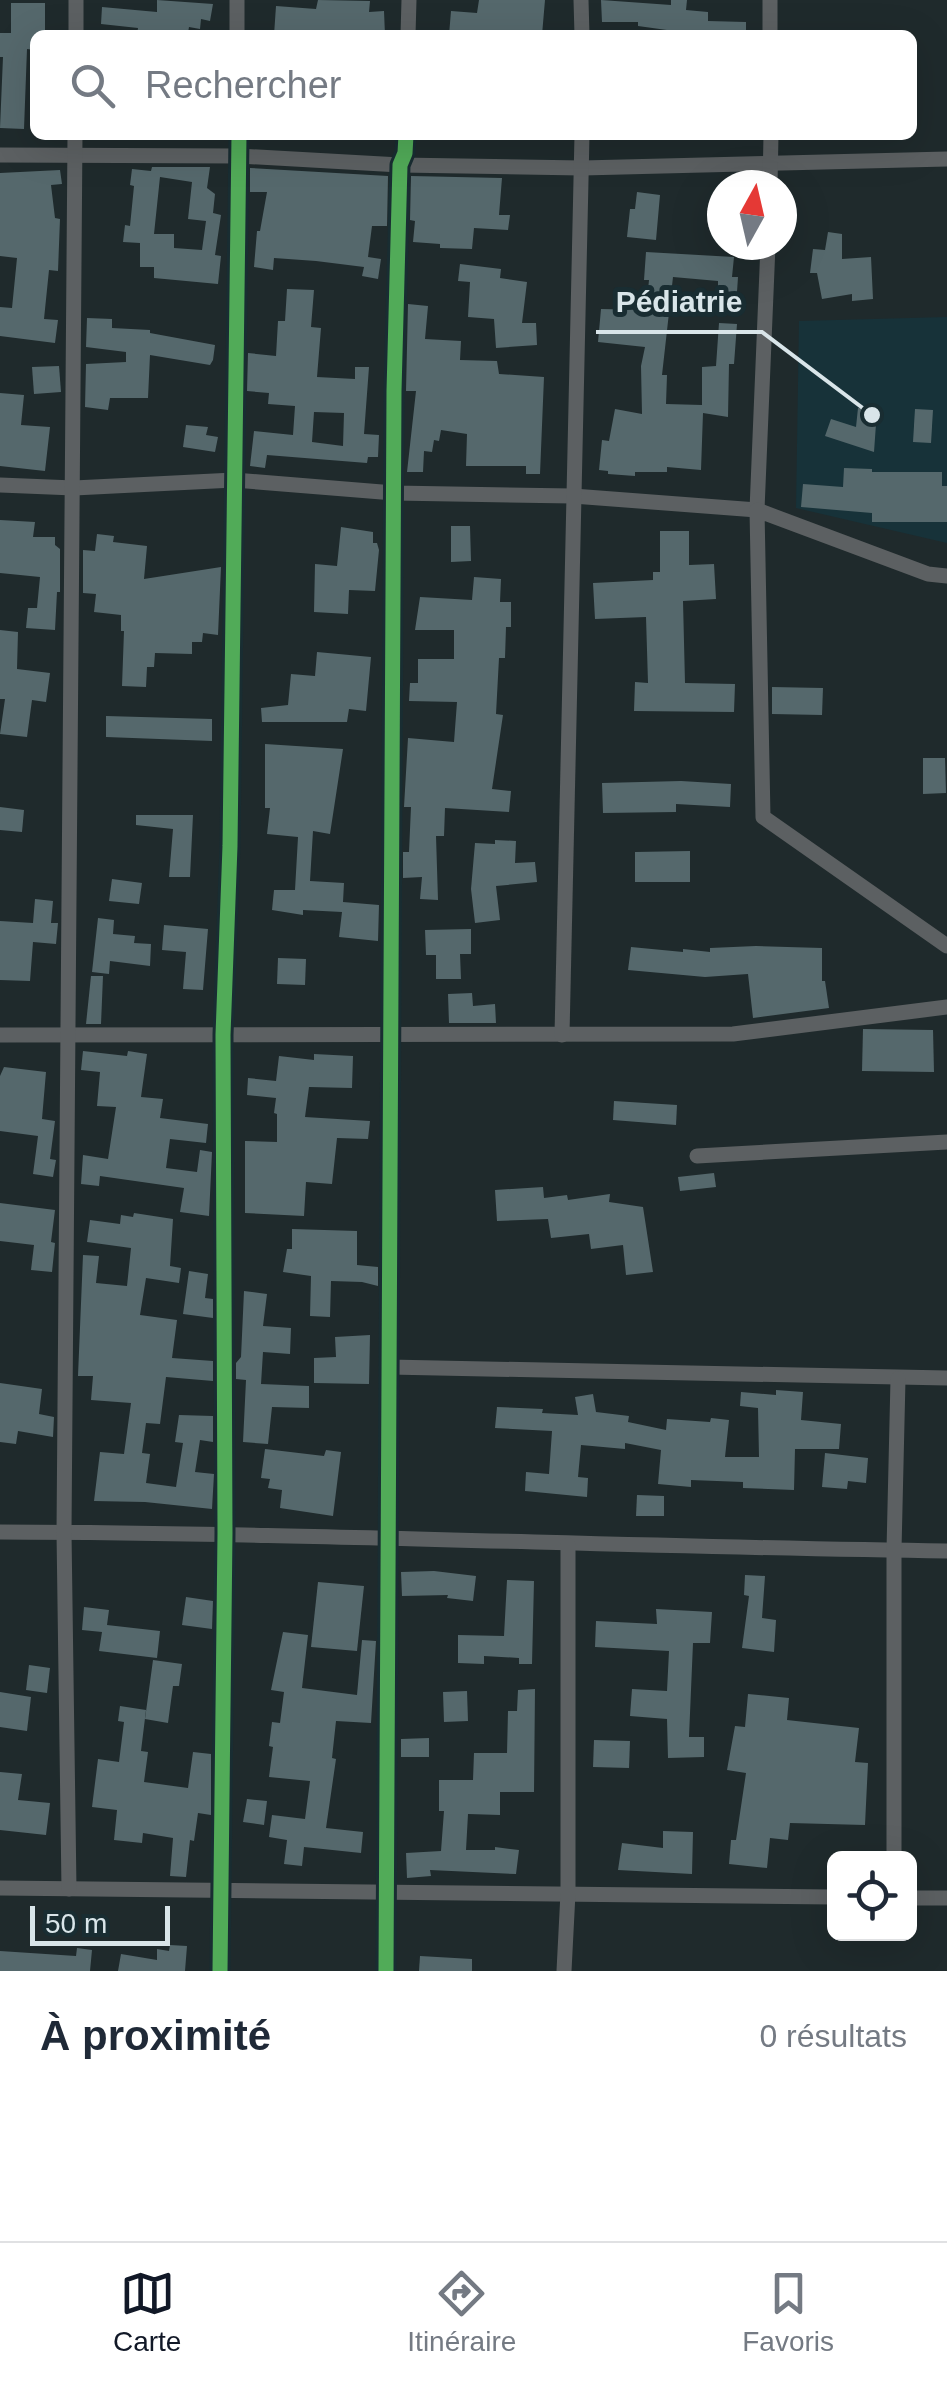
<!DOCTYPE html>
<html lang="fr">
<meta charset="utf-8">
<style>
:root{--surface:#fff;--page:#f2f2f3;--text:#1f2937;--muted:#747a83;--line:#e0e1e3;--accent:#111827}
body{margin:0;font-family:Arial,sans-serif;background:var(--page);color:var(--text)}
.controls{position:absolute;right:30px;bottom:30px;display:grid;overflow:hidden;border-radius:15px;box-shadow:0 10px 40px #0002}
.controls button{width:90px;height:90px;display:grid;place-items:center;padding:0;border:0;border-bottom:2px solid var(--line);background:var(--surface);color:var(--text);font:50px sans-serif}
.compass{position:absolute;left:707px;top:170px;width:90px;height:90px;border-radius:50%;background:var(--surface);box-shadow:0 10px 40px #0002;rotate:8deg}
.scale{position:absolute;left:30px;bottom:25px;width:140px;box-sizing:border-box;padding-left:10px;border:5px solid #d9e5e9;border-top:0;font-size:28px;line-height:35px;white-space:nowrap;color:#d9e5e9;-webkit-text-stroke:8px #192d32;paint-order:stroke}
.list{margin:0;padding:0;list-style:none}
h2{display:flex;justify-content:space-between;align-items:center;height:130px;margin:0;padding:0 40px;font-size:42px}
h2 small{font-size:32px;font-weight:400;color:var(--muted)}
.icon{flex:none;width:55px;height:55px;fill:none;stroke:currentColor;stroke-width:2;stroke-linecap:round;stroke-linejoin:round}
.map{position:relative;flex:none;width:947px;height:1971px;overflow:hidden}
.search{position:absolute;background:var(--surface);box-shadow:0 10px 40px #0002;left:30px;right:30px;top:30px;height:110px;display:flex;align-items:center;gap:25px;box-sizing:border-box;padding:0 35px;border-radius:15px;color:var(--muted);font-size:38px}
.sheet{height:270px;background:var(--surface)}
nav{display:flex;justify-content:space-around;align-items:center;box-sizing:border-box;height:140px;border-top:2px solid var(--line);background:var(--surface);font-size:28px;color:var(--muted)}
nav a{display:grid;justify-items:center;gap:5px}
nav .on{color:var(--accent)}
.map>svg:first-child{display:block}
.built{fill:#173239}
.building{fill:#55686c;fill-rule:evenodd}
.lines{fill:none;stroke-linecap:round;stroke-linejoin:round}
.street{stroke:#5c6062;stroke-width:15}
.cycleway-casing{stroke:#192d32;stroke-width:21}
.cycleway{stroke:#51ab58;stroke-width:15}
.leader{fill:none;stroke:#d9e5e9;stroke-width:4}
.callout-dot{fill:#d9e5e9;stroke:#192d32;stroke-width:4}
.callout-label{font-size:30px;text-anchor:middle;font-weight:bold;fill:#d9e5e9;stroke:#192d32;stroke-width:10;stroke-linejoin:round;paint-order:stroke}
</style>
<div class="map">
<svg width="947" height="1971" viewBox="0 0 947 1971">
<rect width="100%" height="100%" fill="#1f2a2c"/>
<!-- built -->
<path class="built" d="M947,317V543L796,508L799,321Z"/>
<!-- building -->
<g class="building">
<path d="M157,0L213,4L210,21L201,19L200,29L189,27L188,33L178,32L177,35H137L138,28L101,24L102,7L157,12Z"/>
<path d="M318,0L370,1L369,12L384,11L385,35L292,32L291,35H274L276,6L316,9Z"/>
<path d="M479,0H545L542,35H449L451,11L477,13Z"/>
<path d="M601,0L671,5V0H687L686,10L708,12V21L746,22V35H674V31L638,26V22H602Z"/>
<path d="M11,3H45V35H35V50L27,49L24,129L0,128L3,57H0V33H11Z"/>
<path d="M152,167H210L207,188L215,194L213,213L221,215L215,255L221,256L218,284L154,278V267H140V243L123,242L125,225L130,226L134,186L130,185L132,169L151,171ZM160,177L192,182L188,219L206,221L202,250L174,248V234H154Z"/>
<path d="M250,168L388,176L387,226H372L368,257L381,259L378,279L362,276L364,267L316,261L274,258L273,270L254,267L257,231H260L267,192H250Z"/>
<path d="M60,170L62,184L51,185L55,218L60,219L58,271L49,270L44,319L58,320L55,343L0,336V307L12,308L17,258L0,256V173Z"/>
<path d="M411,176L502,178L499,215H510L508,230L474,228L472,249L440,248V244L413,242L415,221L410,220Z"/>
<path d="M637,192L660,195L656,240L627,237L630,209H635Z"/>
<path d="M828,232L842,234V259L871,257L873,299L852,301V294L822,299L817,273H810L813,249L825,250Z"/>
<path d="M646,252L734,257L732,277H738L737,292L718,291V281L673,277L662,375H667L666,404L702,405V367L716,366L719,323L737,324L734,364H729L728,417L703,413L701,470L667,467V472H635V476L608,474V471L599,470L602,440L609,441L615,409L642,414L641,366L645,347L598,342L601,309L646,310L649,280H644Z"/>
<path d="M460,264L501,269L500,278L527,282L522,323H536L537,345L496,348L494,319L468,317L470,282L458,281Z"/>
<path d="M287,289L314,290L311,327L321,328L317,377L355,379V367H369L364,434L379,435L378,457H368L367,463L267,455L265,468L250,466L254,431L293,435L295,406L268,404L269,393L247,391L248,353L276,356L278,321H285ZM314,412L344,413L343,446L312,442Z"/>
<path d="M408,304L428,306L425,339L461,341L460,360L497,361L499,374L544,377L540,474H526V466H466L467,434L441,430L439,441L434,440L432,452L424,451L423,472H407L416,391H406Z"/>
<path d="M87,318L112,319V328L150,330V333L215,345L213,360L210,365L150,355L148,398H110L108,410L85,407L86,364L126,362V352L86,347Z"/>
<path d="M59,366L61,392L34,394L32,367Z"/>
<path d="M0,393L24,395L21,425L50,427L45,471L0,466Z"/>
<path d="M858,408L877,410L874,452L825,436L831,419L856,427Z"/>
<path d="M915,409L933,410L931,443L913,442Z"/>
<path d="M186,425L208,427L206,435L218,437L215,452L183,447Z"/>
<path d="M844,468L872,469V472H942V486H947V522H872V513L801,507L803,484L843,487Z"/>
<path d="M0,520L35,522L33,537H55V545L60,549V592H57L55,630L26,628L28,608H37L40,577L0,573Z"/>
<path d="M451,526H470L471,561L451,562Z"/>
<path d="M341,527L373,532V543H377L379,550L375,591L349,590L348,614L314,612L315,564L337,566Z"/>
<path d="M660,531H689V565L714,564L716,599L683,601L685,683L735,684L734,712L634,711L635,682L648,683L646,617L595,619L593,583L653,580V572H660Z"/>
<path d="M97,534L114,536L113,542L147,546L144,579L221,567L218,635L203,633L202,642H192V654L155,653L154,667H147L146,687L122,686L124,631H121V615L94,612L96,594L83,593V550L95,551Z"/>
<path d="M474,577L501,579L500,602H511V627H506L505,658H499L496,714L503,715L492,789L511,791L509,812L445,808L444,836H436L438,900L420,899L422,877L403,878V852H409L411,807H404L408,738L454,742L457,702L409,701L410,683H418V659H454V630H415L420,597L472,600Z"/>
<path d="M0,630L18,632L17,669L50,673L46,702L32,700L27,737L0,734L5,699H0Z"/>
<path d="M317,652L371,657L366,711L349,709L347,722H262L261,708L288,705L291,674L315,676Z"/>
<path d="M772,687L823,688L822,715L772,714Z"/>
<path d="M106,716L212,719V741L106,737Z"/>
<path d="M265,744L343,749L330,834L313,831L310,881L344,883L343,902L379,905L378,941L339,937L342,912L303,910V915L272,910L274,890H295L298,837L267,834L270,808H265Z"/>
<path d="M923,758H945L946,793L923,794Z"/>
<path d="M681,781L731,784L730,807L676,804V812L603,813L602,783Z"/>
<path d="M0,807L24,810L22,832L0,830Z"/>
<path d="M136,815H193L190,877H169L173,829L136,825Z"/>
<path d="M495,840L516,841L515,863L535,862L537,882L496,886L500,920L475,923L471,889L475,843L495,844Z"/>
<path d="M690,851V882H635V852Z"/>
<path d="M112,879L142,883L139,904L109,901Z"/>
<path d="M35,899L53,901L51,923H58L56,944L33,942L30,981L0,980V921L33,923Z"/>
<path d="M98,918L114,920L113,934L135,936L134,943L151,944L150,966L110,961L109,974L92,972Z"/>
<path d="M164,925L208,929L203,990L183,989L186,952L162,950Z"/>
<path d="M471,929V954H460L461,979H436V955H426L425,930Z"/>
<path d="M756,946L822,948V981H825L829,1008L753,1018L748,974L705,977L628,970L631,947L683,952V949L710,952V948Z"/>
<path d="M278,958L306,959L305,985L277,984Z"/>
<path d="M91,976H103L101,1024H86Z"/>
<path d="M472,993L473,1006L495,1004L496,1023H449L448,994Z"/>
<path d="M863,1029L933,1030L934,1072L862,1071Z"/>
<path d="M83,1051L127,1056L128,1051L147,1054L141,1097L163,1099L160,1118L208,1124L206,1143L170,1139L166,1168L197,1172L200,1150L212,1152L209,1216L180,1212L184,1188L100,1176L99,1186L81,1184L83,1155L108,1159L116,1107L97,1106L100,1072L81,1070Z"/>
<path d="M314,1054L353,1056L352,1088L309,1087L305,1117L370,1121L368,1139L337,1138L332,1184L306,1182L304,1216L245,1213V1141L277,1142V1114L274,1113L276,1098L247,1095L248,1078L276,1081L279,1056L314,1060Z"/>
<path d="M4,1067L46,1072L42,1119L55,1121L50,1159L56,1160L53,1177L33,1174L38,1136L0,1131V1076Z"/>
<path d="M614,1101L677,1105L676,1125L613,1120Z"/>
<path d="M714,1173L716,1187L680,1191L678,1177Z"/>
<path d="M543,1187L544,1198L567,1195L568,1200L610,1194L609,1202L643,1207L653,1272L626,1275L623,1245L591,1249L589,1234L551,1238L548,1219L497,1221L495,1190Z"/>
<path d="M0,1203L55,1210L51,1242L55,1243L52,1272L31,1270L34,1245L0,1241Z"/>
<path d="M134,1213L173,1219L170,1266L181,1268L179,1283L146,1278L140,1315L177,1320L172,1358L213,1361V1381L166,1377L160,1424L146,1423L142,1453L150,1454L146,1483L176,1487L183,1443L175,1442L179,1415L213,1416V1442L200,1440L195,1472L214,1474L212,1509L145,1502L94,1501L100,1452L124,1454L131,1403L91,1400L93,1376H78L83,1255L99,1256L96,1283L127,1286L131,1248L87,1242L90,1220L120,1224L121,1215L133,1217Z"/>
<path d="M292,1229L357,1231V1265L378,1267V1286L362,1282L331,1281L330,1317L310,1316L311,1276L283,1272L287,1249H292Z"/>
<path d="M189,1271L208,1274L205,1298L213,1299V1318L183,1314Z"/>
<path d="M244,1291L267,1294L263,1326L291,1328L290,1354L263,1352L261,1384L309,1386V1408L272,1407L268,1444L243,1442L246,1380L236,1379V1363L241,1357Z"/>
<path d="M370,1335L369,1384L314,1383V1358L336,1357L335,1337Z"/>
<path d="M0,1383L42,1389L39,1414L54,1417L53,1437L18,1431L16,1444L0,1442Z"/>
<path d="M776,1390L803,1392L801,1420L841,1424L839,1449H795L794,1490L743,1488V1482L691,1480V1487L658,1484L661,1450L625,1443V1449L581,1445L578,1477L588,1478L587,1497L525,1491L526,1472L549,1474L552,1431L495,1428L497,1407L543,1409L542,1413L578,1415L575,1397L593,1394L596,1412L629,1416L628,1422L666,1430L667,1419L710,1422L711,1418L729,1420L725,1457H759L758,1408L740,1406L741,1392L776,1395Z"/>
<path d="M265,1449L324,1456L326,1450L341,1452L333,1516L280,1508L282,1490L268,1488L270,1479L261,1478Z"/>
<path d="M825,1453L868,1458L866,1483L848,1481L847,1489L822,1487Z"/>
<path d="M637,1495L664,1496V1516H636Z"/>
<path d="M434,1571L476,1576L473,1601L447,1598L448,1595L402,1596L401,1572Z"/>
<path d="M745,1575L765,1576L762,1618L776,1620L774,1652L742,1648L749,1596L744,1595Z"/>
<path d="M507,1580L534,1581L532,1664H519V1658L484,1656V1664L458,1663V1635L504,1636Z"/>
<path d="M318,1582L364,1586L357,1651L311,1647Z"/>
<path d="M186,1597L213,1601L212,1629L182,1625Z"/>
<path d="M84,1607L109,1610L107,1625L160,1631L157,1658L99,1651L102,1632L82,1630Z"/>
<path d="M656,1609L712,1612L710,1643H693L689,1737H704V1757L668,1758L667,1719L630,1716L632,1689L667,1691L669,1651L595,1647L596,1621L657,1624Z"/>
<path d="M283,1632L308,1635L302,1688L357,1695L362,1640L376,1641L371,1723L336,1721L332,1758L336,1759L326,1828L363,1832L361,1853L304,1847L302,1866L284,1864L287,1840L269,1837L272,1815L305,1819L310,1781L269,1777L273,1747L269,1746L272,1722L280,1723L284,1692L271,1690Z"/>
<path d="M153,1660L182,1664L179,1686H173L168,1723L145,1719Z"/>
<path d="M29,1665L50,1668L47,1693L26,1690Z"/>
<path d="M535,1689L534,1792H500V1815L468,1814L466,1850H495V1847L519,1850L516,1874L430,1870L431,1876L407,1878L406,1853L441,1851L444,1811H439V1780H473L474,1753H507L508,1711H517L518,1690Z"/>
<path d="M467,1691L468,1721L444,1722L443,1692Z"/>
<path d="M0,1692L31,1697L27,1731L0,1727Z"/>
<path d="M748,1694L789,1698L787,1720L859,1728L855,1762L868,1763L865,1825L790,1823L788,1840L770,1838L767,1868L729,1864L731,1840H736L746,1773L727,1770L735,1726L745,1727Z"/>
<path d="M120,1706L146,1710L141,1751L148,1752L144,1782L188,1788L193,1752L211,1754V1815L198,1813L194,1841L190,1840L186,1877L170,1876L173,1838L143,1833L142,1843L114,1840L117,1810L92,1807L98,1759L119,1762L124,1722L118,1721Z"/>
<path d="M429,1738V1757H401V1739Z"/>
<path d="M594,1740L630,1741L629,1768L593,1767Z"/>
<path d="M0,1772L22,1774L18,1800L50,1803L46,1835L0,1830Z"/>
<path d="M247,1799L267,1801L264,1825L243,1822Z"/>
<path d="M663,1831L693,1832L692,1874L618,1870L622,1843L663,1848Z"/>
<path d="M170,1945L187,1946L185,1971H118L121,1954L157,1960V1949L169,1951Z"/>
<path d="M77,1948L92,1950L90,1971H0V1951L76,1956Z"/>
<path d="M420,1956L472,1959V1971H419Z"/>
</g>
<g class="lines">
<!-- street -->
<g class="street">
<path d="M237,0V35"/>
<path d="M581,0L582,35"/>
<path d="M770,0V35"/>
<path d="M76,35V0"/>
<path d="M408,35L409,0"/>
<path d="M0,155L239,156L400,165L582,168L947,159"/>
<path d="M770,185L771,135"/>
<path d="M0,485L74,488L234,480L394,493L573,496L757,510L768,245"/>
<path d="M947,576L928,574L757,510L763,817L947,946"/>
<path d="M0,1035L733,1034L947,1007"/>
<path d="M562,1035L582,135"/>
<path d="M697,1156L947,1142"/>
<path d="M389,1367L947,1378"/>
<path d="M0,1532C316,1533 631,1547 947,1551"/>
<path d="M894,1858V1550L898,1379"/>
<path d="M0,1888L834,1897"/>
<path d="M69,1889L64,1532L75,135"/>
<path d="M910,1898H947"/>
<path d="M220,1971L225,1533L223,1035L230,846L239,135"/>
<path d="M386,1971L394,391L400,165L405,153L406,135"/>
<path d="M564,1971L568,1893V1545"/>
</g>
<!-- cycleway casing -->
<g class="cycleway-casing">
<g id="cycleway">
<path d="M220,1971L225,1533L223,1035L230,846L239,135"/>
<path d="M386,1971L394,391L400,165L405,153L406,135"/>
</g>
</g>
<!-- cycleway -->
<use href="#cycleway" class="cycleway"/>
</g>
<!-- callouts -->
<path class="leader" d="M872 415L762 332H596"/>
<circle class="callout-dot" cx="872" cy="415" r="10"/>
<g class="callout-label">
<text x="679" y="312">Pédiatrie</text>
</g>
</svg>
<div class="controls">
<button><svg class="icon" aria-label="locate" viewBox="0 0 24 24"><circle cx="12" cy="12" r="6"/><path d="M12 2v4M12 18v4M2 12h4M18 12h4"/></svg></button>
</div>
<svg class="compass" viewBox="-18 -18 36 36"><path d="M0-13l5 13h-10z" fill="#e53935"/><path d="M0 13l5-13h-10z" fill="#747a83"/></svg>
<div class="scale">50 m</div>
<div class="search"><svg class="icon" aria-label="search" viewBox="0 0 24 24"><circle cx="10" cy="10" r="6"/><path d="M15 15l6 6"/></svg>Rechercher</div>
</div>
<section class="sheet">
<h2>À proximité<small>0 résultats</small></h2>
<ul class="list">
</ul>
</section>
<nav>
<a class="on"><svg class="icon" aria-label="map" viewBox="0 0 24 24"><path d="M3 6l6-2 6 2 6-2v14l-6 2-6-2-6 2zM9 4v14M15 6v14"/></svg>Carte</a>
<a><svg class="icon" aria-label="directions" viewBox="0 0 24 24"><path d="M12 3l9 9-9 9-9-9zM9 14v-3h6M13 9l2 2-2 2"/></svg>Itinéraire</a>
<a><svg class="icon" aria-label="saved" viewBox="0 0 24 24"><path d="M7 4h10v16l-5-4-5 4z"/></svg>Favoris</a>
</nav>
